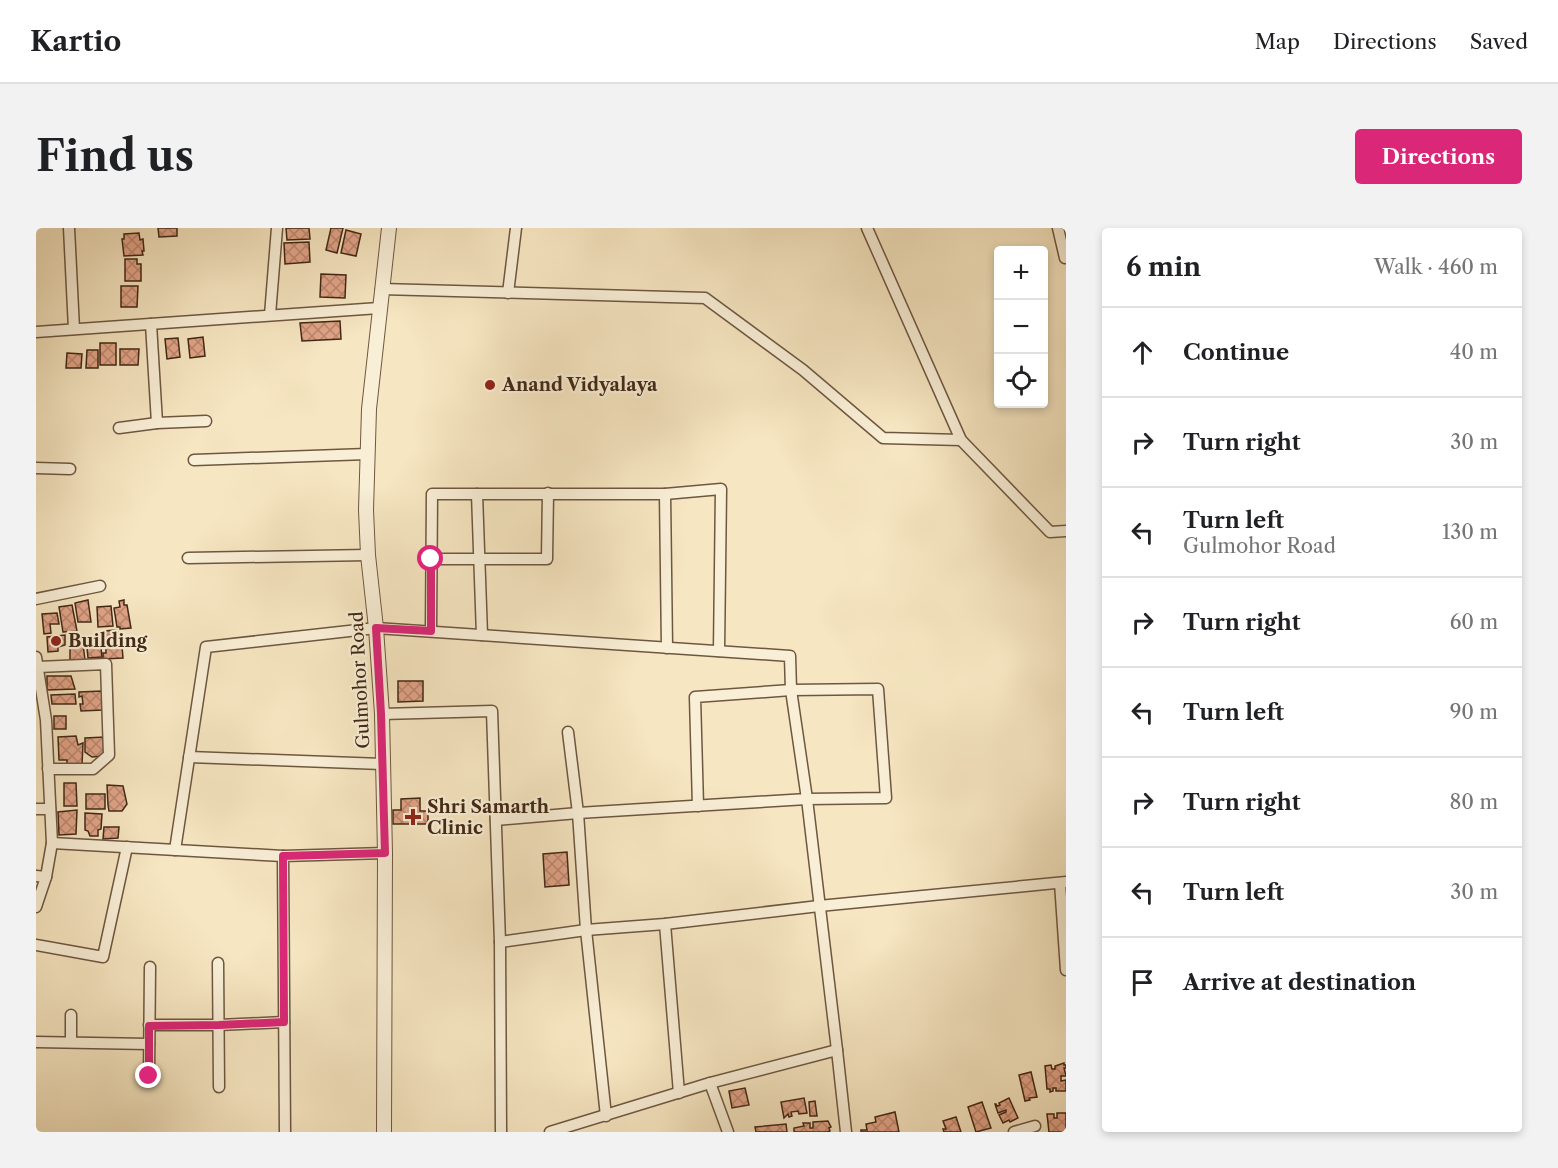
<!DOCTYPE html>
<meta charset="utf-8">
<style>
:root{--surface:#fff;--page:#f2f2f2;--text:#202124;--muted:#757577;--line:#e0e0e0;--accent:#db2777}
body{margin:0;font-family:"Libre Caslon Text",serif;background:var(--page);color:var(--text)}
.controls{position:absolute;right:18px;top:18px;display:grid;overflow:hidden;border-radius:6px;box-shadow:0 3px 9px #0003}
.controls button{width:54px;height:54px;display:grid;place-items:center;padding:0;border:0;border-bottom:2px solid var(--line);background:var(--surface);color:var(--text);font:30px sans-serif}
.stop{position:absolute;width:18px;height:18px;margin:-14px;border:4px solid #db2777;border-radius:50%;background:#fff}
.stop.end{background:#db2777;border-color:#fff;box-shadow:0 2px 6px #0008}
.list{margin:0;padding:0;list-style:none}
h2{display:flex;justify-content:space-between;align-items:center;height:78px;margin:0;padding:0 24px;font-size:26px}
h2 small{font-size:20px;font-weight:400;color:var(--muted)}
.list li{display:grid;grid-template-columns:39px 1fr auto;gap:18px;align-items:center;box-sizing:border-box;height:90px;padding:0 24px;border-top:2px solid var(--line)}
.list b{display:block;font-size:22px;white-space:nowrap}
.list p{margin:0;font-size:20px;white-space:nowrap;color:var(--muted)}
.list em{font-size:20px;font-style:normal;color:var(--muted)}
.icon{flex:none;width:33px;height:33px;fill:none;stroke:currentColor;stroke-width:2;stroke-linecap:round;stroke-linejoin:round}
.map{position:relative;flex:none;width:1030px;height:904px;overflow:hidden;border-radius:6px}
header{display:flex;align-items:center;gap:36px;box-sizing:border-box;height:84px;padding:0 30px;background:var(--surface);border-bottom:2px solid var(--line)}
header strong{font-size:28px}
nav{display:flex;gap:33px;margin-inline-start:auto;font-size:21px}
.intro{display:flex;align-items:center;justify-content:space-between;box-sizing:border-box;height:144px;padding:0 36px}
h1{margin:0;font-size:42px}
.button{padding:15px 27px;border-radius:6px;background:var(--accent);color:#fff;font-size:21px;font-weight:700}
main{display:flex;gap:36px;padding:0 36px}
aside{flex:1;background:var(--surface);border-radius:6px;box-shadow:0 3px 9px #0003}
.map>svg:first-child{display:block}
.building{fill:url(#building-cross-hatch);stroke:#412715;stroke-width:1.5}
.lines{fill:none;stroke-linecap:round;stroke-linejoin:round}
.minor-casing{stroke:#6e5740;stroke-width:13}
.tertiary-casing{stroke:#6e5740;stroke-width:16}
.minor{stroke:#f9efd7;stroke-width:10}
.tertiary{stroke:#f9efd7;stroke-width:14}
.route{stroke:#db2777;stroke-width:8}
.poi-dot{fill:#8f2418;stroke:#f9efd7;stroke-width:2}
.labels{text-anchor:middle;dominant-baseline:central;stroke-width:4.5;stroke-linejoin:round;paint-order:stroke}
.poi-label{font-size:18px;font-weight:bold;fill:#412715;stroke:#f9efd7;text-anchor:start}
.street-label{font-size:18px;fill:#412715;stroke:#f9efd7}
</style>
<header>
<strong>Kartio</strong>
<nav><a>Map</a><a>Directions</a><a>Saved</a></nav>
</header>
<div class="intro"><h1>Find us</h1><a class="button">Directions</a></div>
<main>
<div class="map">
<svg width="1030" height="904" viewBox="0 0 1030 904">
<defs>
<pattern id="building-cross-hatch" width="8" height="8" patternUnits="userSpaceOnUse" patternTransform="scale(1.5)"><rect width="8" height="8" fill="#e2a488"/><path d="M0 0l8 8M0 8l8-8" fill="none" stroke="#b9866e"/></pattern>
</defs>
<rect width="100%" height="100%" fill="#f6e6c1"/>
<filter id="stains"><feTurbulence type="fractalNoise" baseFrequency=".00333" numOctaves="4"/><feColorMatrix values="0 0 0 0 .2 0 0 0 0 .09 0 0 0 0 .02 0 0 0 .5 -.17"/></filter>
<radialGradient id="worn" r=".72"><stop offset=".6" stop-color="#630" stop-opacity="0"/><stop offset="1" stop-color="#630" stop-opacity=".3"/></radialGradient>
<!-- building -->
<g class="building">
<path d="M122,0H141V8L123,9Z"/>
<path d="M250,0H273L274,11L251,12Z"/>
<path d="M295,0H307L301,25L290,22Z"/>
<path d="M310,2L325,6L320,28L305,25Z"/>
<path d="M103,5L104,12L107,11L108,23H106L107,27L88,28L86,11H88V6Z"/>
<path d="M273,14L274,34L249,36L248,15Z"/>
<path d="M89,31H101V36H105V53H89Z"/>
<path d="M285,46L310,47L309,70L284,69Z"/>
<path d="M85,58H102L101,79H85Z"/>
<path d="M304,93L305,111L266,113L264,95Z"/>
<path d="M167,109L169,128L154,130L152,111Z"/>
<path d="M142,110L144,129L131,131L129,111Z"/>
<rect x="64" y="115" width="16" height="22"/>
<path d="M84,121H103L102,137H84Z"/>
<path d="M51,122H62V140H50Z"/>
<path d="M31,125L46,126L45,140H30Z"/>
<path d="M52,372L55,394H42L39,375Z"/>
<path d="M88,372V377H91L95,400L84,401V399H81L78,380L84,379L83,373Z"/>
<path d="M36,377L41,403L27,404L23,379Z"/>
<path d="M75,378L77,398L62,399L61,379Z"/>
<path d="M21,385L23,396H14L15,405L8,406L6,386Z"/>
<path d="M80,402L85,407L87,430L67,431V425H70L69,403Z"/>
<path d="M29,407V417L22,419V423L12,424L11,409Z"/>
<path d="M46,408L49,432L34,434V409Z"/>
<path d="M51,420H65L66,429L52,430Z"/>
<path d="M11,448H35L39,461L11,462Z"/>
<path d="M362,453H387V473L362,474Z"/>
<path d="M66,463L67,482L45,483L44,476H47L46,468L43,469V464Z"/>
<path d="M39,466L40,476H16L15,467Z"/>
<rect x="18" y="488" width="12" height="13"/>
<path d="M40,508L42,517L47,515L46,537L31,538V532H23L22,509Z"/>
<path d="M69,509L68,528L56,529L49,524V510Z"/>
<path d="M28,555H40L41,578H28Z"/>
<path d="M71,557L87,558L91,576L86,583H73L72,577Z"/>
<rect x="50" y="566" width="19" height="15"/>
<path d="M384,570V583H392V596H357V582H365V571Z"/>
<path d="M41,582L40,606L23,607L22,584Z"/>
<path d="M49,585L66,586L65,601L62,602V608H54L52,603L49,602Z"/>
<path d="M68,599H83L82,610L67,611Z"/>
<path d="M531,624L533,657L509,659L507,626Z"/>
<path d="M1028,835V837H1030V840H1028L1030,848H1025V853L1030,852V863H1020V860H1017V863L1014,864V861H1011L1009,838L1015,837L1016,841H1019V838Z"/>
<path d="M995,844L1001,869L993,870L994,872L989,873L983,847Z"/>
<path d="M709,860L713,877L696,880L693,863Z"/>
<path d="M768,870L771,885L763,886L762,883L755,884L756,888L753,889L752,886L748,890L745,874Z"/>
<path d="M973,870L982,890L974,894L973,892L967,895L963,887L970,884V882L962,885L959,876H960L961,878L964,877L963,875Z"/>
<path d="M779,873L781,888H774L773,874Z"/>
<path d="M946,874L955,900L940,904L932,879Z"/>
<path d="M859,884L863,904H825V902H831L830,896L840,894L839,889Z"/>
<path d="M1021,885H1030V904H1013L1011,886H1018V890H1021Z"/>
<path d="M920,889L925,904H908L907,901H910L907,893Z"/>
<path d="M792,893L795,899L793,900L794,903L791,904H758V900L768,898L767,895H774V900H777V894Z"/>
<path d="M750,896L751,904H720L719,899Z"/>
</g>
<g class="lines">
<!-- minor casing -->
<g class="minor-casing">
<g id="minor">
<path d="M33,0L38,101"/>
<path d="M831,0L925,212L1014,304L1030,303"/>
<path d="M1022,0L1029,30"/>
<path d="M345,61L669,70L767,142L847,210L925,212"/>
<path d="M472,65L480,0"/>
<path d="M234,87L241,0"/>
<path d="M115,96L121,195"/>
<path d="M0,104L343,80"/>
<path d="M83,200L121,195L170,193"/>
<path d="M158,232L331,226"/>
<path d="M0,240L34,241"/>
<path d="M441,266L446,407"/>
<path d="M629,266L685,261L683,423"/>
<path d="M152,330L332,327"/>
<path d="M395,331H511L512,265"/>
<path d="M0,371L64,358"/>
<path d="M395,403L396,266H629L631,420"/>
<path d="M0,429L10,492L16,615L10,649"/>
<path d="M2,439L70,436L73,527L57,541H12"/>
<path d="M346,486L456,483L464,714L465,904"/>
<path d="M532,504L542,585L550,702L570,888"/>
<path d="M153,529L346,536"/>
<path d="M662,578L659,469L755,462L842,461L850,570L771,571L801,822"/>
<path d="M0,581H14"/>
<path d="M16,615L247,628"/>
<path d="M139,622L170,419L340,400L754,428L755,462L771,571L542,585L460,592"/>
<path d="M0,648L10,649L0,679"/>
<path d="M1024,655L1030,742"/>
<path d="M629,696L643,865"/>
<path d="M464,714L550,702L629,696L783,678L1030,654"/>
<path d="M0,717L67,729L91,619"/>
<path d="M182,735L183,859"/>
<path d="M35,787V814"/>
<path d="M113,797H183L248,794"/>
<path d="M0,814L113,816"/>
<path d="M113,848L114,739"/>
<path d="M674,855L692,904"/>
<path d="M249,904L247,628L349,625"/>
<path d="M514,904L674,855L801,822L810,904"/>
<path d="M978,904L999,898"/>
</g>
</g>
<!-- tertiary casing -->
<g class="tertiary-casing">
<path id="tertiary" d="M348,904L349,625L346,486L340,400L332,327L330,282L333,181L353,0"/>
</g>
<!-- minor -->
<use href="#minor" class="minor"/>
<!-- tertiary -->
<use href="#tertiary" class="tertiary"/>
</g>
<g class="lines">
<!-- route -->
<path class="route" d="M113,848V798L183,797L248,794L247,628L349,625L345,486L340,400L395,403V331"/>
</g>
<!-- markers -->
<g class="poi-dot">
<circle cx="454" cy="157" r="6"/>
<circle cx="20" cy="413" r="6"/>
<path d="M374 580h6v6h6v6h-6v6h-6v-6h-6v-6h6z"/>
</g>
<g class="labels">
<!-- poi labels -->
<g class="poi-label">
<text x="466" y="157">Anand Vidyalaya</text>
<text x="32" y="413">Building</text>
<text x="391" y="579">Shri Samarth<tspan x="391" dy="21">Clinic</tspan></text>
</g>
<!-- street labels -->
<g class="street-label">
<text transform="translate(324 452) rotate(-93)">Gulmohor Road</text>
</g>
</g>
<rect width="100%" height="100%" filter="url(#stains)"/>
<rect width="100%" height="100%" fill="url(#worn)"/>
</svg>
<div class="controls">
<button>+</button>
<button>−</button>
<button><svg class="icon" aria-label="locate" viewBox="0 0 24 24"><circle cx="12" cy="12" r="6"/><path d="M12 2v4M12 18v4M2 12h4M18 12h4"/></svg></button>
</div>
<div class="stop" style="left:395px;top:331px"></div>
<div class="stop end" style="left:113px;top:848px"></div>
</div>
<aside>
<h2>6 min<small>Walk · 460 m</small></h2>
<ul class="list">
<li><svg class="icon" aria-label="ahead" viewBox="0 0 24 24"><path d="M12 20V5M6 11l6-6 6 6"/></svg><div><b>Continue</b></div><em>40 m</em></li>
<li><svg class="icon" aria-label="right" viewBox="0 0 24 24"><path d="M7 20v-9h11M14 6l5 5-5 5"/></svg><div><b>Turn right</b></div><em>30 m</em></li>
<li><svg class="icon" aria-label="left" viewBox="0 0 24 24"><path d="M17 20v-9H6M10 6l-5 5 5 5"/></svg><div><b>Turn left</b><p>Gulmohor Road</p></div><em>130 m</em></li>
<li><svg class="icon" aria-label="right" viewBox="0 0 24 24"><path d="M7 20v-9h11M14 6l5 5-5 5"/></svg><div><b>Turn right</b></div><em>60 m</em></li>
<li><svg class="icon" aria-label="left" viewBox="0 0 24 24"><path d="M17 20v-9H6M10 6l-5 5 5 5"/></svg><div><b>Turn left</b></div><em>90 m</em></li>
<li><svg class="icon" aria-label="right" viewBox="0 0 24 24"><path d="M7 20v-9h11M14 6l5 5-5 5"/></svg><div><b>Turn right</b></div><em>80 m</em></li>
<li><svg class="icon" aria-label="left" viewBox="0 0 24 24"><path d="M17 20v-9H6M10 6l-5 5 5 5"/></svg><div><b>Turn left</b></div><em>30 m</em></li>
<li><svg class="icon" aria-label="arrive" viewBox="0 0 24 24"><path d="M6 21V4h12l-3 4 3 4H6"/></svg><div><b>Arrive at destination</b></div></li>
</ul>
</aside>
</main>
